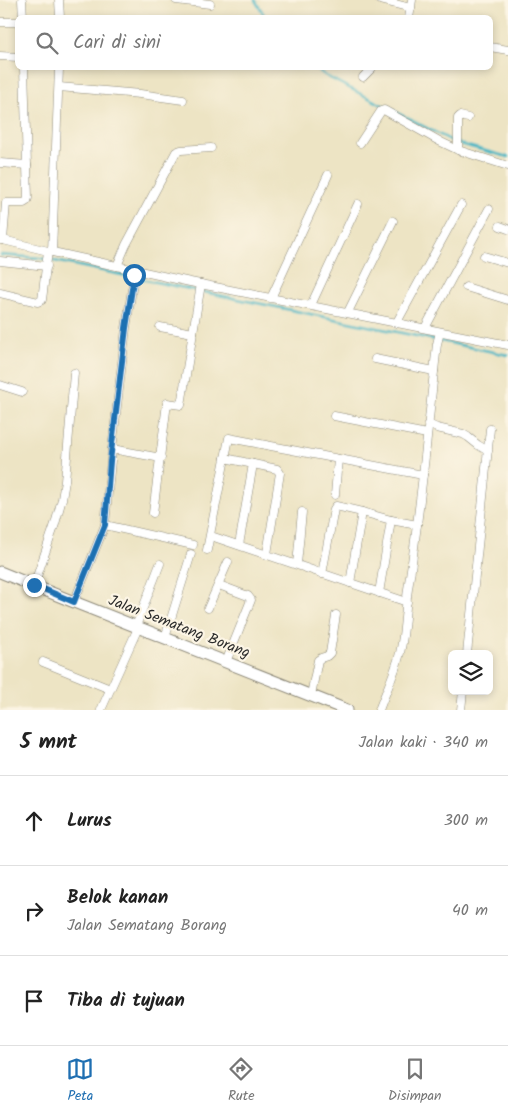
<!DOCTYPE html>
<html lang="id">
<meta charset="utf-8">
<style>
:root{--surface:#fff;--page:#f6f6f6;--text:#222;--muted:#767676;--line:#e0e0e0;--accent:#1f6fb2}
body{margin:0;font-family:Kalam,sans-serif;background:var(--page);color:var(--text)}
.controls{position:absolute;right:15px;bottom:15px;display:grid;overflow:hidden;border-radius:8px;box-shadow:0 2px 8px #0003}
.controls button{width:45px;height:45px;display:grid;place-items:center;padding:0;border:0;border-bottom:1px solid var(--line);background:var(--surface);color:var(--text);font:25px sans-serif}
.stop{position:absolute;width:15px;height:15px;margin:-11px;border:4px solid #1f6fb2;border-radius:50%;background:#fff}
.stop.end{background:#1f6fb2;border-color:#fff;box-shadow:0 1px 5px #0008}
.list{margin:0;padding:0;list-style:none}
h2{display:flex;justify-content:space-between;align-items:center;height:65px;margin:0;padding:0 20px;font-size:21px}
h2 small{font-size:16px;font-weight:400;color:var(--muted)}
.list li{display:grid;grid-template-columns:32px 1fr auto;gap:15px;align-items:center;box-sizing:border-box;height:90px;padding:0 20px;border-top:1px solid var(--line)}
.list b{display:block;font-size:19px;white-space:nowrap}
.list p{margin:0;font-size:16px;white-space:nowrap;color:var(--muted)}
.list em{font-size:16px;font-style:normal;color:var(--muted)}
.icon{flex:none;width:28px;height:28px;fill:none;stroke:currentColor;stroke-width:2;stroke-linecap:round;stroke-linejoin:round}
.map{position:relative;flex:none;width:508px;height:710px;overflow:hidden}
.search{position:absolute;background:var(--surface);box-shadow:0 2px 8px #0003;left:15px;right:15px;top:15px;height:55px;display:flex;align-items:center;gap:12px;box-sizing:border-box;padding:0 18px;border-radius:8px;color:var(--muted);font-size:19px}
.sheet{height:335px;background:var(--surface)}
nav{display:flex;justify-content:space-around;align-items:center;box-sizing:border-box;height:70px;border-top:1px solid var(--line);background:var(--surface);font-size:14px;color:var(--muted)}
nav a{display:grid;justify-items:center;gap:2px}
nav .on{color:var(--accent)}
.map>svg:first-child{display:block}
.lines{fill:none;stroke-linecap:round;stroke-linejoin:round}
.stream{stroke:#4ab7c6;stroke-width:2.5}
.street-casing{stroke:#8c8878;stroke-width:9}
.secondary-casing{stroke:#8c8878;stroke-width:13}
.street{stroke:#fff;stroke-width:8}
.secondary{stroke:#fff;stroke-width:11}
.route{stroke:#1f6fb2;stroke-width:6}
.labels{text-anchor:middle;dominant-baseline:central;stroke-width:4.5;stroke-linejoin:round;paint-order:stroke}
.street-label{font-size:15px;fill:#2b2b2b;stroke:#fcf5e5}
</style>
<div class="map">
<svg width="508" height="710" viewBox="0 0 508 710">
<rect width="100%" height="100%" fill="#fcf5e5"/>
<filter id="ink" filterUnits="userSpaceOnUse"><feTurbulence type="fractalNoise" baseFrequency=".02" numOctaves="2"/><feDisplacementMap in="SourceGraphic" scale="10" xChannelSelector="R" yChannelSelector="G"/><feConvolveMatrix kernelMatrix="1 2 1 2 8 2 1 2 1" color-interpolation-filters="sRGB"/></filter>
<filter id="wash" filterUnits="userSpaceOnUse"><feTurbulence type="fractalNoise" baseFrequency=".0096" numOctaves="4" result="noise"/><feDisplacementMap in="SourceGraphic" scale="20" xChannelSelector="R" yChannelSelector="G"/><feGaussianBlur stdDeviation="1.12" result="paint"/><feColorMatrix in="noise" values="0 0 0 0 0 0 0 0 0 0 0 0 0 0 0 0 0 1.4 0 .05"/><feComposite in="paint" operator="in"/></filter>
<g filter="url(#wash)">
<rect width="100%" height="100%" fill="#ede4c4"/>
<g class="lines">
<!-- stream -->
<g class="stream">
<path d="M255,0L266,18"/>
<path d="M315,68L326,76L456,143L508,157"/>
<path d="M0,255L40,258L508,355"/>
</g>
</g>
</g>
<g filter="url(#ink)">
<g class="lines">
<!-- street casing -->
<g class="street-casing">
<g id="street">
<path d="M22,0L23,18"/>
<path d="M59,0L60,18"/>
<path d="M176,0L210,4"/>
<path d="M380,0L411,8"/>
<path d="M409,18L412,0"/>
<path d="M0,22H18"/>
<path d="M490,47L508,50"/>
<path d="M0,56L18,57"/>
<path d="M363,77L372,68"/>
<path d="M59,87L140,94L183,100"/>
<path d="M360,143L381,111L384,110L441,142L458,150L508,166"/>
<path d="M458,150V118L460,116L468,118"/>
<path d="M0,163L27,165"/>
<path d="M500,226L508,229"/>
<path d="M0,240H3L48,251L190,282L508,345"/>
<path d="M3,240L6,203H24L27,201L28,198L24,68"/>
<path d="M52,252L59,68"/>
<path d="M484,256L508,263"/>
<path d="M0,261L47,266"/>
<path d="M117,266L126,245L176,152L181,150L211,148"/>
<path d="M466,287L508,300"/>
<path d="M0,293L38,302L42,300L48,251"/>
<path d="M271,298L328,175"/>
<path d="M311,305L358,204"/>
<path d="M348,312L393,221"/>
<path d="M397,322L461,205"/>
<path d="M160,327L193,333"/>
<path d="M425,328L489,209"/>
<path d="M375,359L434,371"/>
<path d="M0,385L22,392"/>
<path d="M334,416L427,434"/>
<path d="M428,424L437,428L463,434L468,437L478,445L488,451"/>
<path d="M112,449L126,328L135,270"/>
<path d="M225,458L277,469L280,473L267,554"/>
<path d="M335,495L338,459"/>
<path d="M153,513L167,403L181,405L201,284"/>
<path d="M105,525L193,545"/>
<path d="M211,536L407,602"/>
<path d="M239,545L253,464"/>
<path d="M207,550L229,438L423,475"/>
<path d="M297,564L302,512"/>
<path d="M322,574L334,509L336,506L362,512L391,520L417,525"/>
<path d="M350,583L362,512"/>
<path d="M34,585L55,524L62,499L65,481L74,373"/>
<path d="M219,585L248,596L251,600L226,662"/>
<path d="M379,593L391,520"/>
<path d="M74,602L105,525L112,449L161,458"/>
<path d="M208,608L228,562"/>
<path d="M136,626L160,564"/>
<path d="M165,638L191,554"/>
<path d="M467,654L490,429"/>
<path d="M43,662L110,689"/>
<path d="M311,695L318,660L321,658L327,656L330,653L336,615"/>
<path d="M101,710L138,628"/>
<path d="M379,710C386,691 395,673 400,653C405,632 405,610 408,589C421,508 428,425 437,344L440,332"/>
<path d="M461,710L463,691"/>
</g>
</g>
<!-- secondary casing -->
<g class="secondary-casing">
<path id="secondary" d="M0,572L74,602L347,710"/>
</g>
<!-- street -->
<use href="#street" class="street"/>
<!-- secondary -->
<use href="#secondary" class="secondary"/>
</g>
</g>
<g class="lines" filter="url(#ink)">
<!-- route -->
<path class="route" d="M34,585L74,602L105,525L110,461L126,328L134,275"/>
</g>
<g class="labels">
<!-- street labels -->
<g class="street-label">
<text transform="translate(179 627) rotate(21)">Jalan Sematang Borang</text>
</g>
</g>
</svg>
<div class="controls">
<button><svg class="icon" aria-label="layers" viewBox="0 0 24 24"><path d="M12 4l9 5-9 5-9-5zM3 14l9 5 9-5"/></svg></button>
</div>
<div class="stop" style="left:134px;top:275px"></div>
<div class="stop end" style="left:34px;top:585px"></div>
<div class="search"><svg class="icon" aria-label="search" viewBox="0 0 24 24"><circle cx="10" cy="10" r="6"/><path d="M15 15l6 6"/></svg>Cari di sini</div>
</div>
<section class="sheet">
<h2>5 mnt<small>Jalan kaki · 340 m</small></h2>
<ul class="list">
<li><svg class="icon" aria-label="ahead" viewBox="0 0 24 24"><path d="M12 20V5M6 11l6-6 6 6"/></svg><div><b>Lurus</b></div><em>300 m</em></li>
<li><svg class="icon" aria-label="right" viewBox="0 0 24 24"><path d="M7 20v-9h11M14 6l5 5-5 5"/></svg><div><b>Belok kanan</b><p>Jalan Sematang Borang</p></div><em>40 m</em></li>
<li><svg class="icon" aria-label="arrive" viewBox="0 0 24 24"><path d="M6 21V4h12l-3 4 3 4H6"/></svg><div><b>Tiba di tujuan</b></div></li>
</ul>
</section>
<nav>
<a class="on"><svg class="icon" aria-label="map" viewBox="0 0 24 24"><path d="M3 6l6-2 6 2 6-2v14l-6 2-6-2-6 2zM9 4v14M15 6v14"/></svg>Peta</a>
<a><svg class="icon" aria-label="directions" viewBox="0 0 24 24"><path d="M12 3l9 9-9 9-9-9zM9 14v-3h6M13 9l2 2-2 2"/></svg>Rute</a>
<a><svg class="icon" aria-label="saved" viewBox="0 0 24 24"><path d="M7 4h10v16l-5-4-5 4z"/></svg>Disimpan</a>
</nav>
